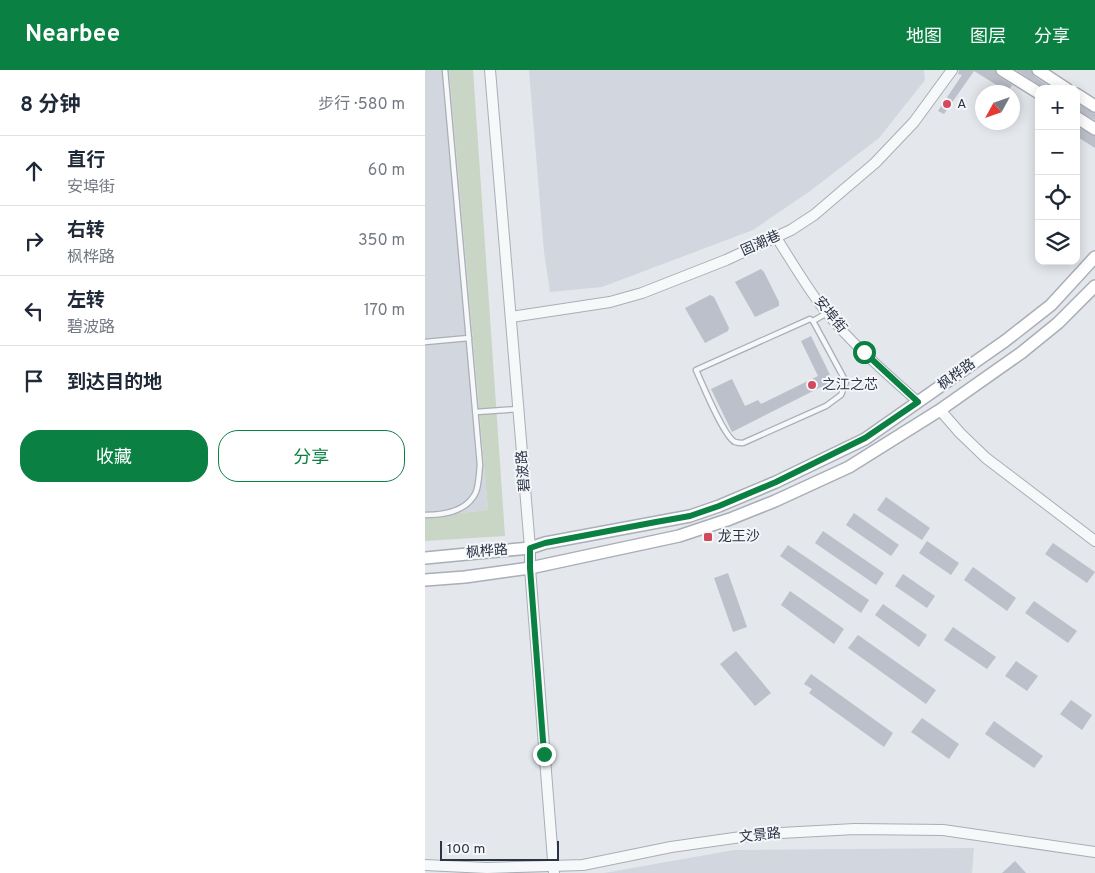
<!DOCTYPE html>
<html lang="zh">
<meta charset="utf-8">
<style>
:root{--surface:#fff;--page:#f6f6f7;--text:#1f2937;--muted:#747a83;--line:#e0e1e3;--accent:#0b8043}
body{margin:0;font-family:Overpass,"Noto Sans SC",sans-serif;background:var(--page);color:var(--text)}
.controls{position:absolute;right:15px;top:15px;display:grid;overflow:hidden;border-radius:10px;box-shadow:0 2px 12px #0003}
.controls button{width:45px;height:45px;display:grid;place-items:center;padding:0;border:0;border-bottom:1px solid var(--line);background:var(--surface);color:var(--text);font:25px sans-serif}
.compass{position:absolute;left:550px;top:15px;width:45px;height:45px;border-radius:50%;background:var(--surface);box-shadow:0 2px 12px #0003;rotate:230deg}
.scale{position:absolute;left:15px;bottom:12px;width:119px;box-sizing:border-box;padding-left:5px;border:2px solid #2b3445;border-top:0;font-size:14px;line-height:18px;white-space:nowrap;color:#2b3445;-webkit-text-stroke:4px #f4f6f9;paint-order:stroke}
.stop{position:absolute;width:15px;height:15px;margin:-11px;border:4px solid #0b8043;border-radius:50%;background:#fff}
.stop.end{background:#0b8043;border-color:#fff;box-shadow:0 1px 5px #0008}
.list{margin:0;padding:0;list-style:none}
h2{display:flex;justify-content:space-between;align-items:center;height:65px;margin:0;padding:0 20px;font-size:21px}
h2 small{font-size:16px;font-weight:400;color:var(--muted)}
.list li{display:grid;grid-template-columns:32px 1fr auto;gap:15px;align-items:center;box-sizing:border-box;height:70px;padding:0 20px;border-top:1px solid var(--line)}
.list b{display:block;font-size:19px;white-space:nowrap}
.list p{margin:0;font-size:16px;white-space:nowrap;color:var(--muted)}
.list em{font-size:16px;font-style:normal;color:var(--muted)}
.actions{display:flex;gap:10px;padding:15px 20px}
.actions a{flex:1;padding:11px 0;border:1px solid var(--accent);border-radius:20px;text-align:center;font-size:18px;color:var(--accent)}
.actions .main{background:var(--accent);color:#fff}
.icon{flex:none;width:28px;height:28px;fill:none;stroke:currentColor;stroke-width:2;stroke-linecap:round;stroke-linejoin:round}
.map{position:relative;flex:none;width:670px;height:803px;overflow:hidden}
header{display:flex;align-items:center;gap:30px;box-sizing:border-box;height:70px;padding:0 25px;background:var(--accent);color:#fff}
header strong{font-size:24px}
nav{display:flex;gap:28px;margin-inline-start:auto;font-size:18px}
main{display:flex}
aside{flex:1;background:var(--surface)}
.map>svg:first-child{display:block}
.built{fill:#d2d6de}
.green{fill:#c9d6c5}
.building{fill:#bbc0ca}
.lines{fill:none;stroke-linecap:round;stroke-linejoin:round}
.service-casing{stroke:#a9aeb7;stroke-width:7}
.minor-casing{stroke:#a9aeb7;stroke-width:11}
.tertiary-casing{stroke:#a9aeb7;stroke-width:12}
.secondary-casing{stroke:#a9aeb7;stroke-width:14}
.service{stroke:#f7f8fa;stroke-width:4.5}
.minor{stroke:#f7f8fa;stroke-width:9}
.tertiary{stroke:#f7f8fa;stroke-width:10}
.secondary{stroke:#fff;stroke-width:11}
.route{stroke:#0b8043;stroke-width:6}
.poi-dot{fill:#d1495b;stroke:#f4f6f9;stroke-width:2}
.labels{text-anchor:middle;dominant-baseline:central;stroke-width:4;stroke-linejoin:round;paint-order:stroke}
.poi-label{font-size:14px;fill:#2b3445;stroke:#f4f6f9;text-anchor:start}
.street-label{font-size:14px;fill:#2b3445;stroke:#f4f6f9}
</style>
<header>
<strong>Nearbee</strong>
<nav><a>地图</a><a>图层</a><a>分享</a></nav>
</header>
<main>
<aside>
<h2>8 分钟<small>步行 · 580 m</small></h2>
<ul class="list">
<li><svg class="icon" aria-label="ahead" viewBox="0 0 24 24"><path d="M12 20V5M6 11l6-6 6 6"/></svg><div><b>直行</b><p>安埠街</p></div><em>60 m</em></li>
<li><svg class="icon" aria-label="right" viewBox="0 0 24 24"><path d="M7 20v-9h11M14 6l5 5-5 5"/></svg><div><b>右转</b><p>枫桦路</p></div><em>350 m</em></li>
<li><svg class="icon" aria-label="left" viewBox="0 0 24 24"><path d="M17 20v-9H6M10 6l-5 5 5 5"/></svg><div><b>左转</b><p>碧波路</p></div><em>170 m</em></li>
<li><svg class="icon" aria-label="arrive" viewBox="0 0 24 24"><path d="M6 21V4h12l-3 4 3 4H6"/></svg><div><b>到达目的地</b></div></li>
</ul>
<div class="actions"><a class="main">收藏</a><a>分享</a></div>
</aside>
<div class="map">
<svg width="670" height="803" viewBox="0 0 670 803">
<rect width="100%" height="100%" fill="#e4e7ec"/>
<!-- built -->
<g class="built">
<path d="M0,0H24L63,440L0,447Z"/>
<path d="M104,0H499L500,10L454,68L385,121L328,160L177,217L125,222L119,182Z"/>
<path d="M549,778L547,803H179L309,780Z"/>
</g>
<!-- green -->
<path class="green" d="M24,0H48L80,466L0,471V447L63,440Z"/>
<!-- building -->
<g class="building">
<path d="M534,0H570L573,6L587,15L583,22L549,1L519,44L513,41L537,5L533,4Z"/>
<path d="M591,0H606L609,6L628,19H620Z"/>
<path d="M651,33L670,43V50L651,40Z"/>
<path d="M653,57L670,66V78L651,66Z"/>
<path d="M336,199L339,202L354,232V236L330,247L310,212Z"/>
<path d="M285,225L289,227L304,258L303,261L280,273L260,238Z"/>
<path d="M386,266L408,311L307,362L286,319L307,309L320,336L333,330L336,334L393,306L376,271Z"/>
<path d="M461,427L505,458L497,470L452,440Z"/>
<path d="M429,443L474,475L466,486L421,455Z"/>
<path d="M398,461L459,503L451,515L390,473Z"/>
<path d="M502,471L534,493L526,505L494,483Z"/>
<path d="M628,473L670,502L662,513L620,484Z"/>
<path d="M363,475L444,530L436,543L355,486Z"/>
<path d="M548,497L591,528L582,541L539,510Z"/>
<path d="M303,503L322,557L308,562L289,508Z"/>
<path d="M478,504L510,526L502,538L470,516Z"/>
<path d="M365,521L419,559L409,574L356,535Z"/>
<path d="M609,531L652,561L643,573L600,543Z"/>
<path d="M458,534L502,565L494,577L450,545Z"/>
<path d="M528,557L571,587L562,599L519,570Z"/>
<path d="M433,565L511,620L501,634L423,578Z"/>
<path d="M311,581L346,623L330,636L295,594Z"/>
<path d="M591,591L613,606L602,621L580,606Z"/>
<path d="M386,604L468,663L459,677L384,623L387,619L379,614Z"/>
<path d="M646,630L667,645L657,660L635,644Z"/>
<path d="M497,648L534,674L524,689L486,662Z"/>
<path d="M569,651L618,686L609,698L560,664Z"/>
<path d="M590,791L601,803H577Z"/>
</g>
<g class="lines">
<!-- service casing -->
<g class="service-casing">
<g id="service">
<path d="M388,251L385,249L271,300C277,313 299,367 310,372C313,373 315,373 318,373L401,336L416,325L421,312L388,251L402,243"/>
<path d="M0,272L44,268"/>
<path d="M51,342L94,339"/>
<path d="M0,445C19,445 42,442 51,422C54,414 54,403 55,395L20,0"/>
</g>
</g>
<!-- minor casing -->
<g class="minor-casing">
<path id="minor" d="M351,167C367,192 382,218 400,241C428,275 461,303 493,332"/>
</g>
<!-- tertiary casing -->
<g class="tertiary-casing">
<g id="tertiary">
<path d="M65,0L105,478V498L129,803"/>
<path d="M86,247L185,232L217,223L301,190L366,160L389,145L450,93L489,52L527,0"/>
<path d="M515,340L535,363L561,388L670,471"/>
<path d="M0,795L62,798L158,795L246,777L337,764L430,759L518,760L670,782"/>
</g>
</g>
<!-- secondary casing -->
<g class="secondary-casing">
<g id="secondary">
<path d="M577,0L614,23"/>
<path d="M613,0L642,19"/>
<path d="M651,24L670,36"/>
<path d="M651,47L670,59"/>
<path d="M0,488L105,478L120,473L265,446L294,436L351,412L440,369L580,271L626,235L670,187"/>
<path d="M0,510L40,507L105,498L254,466L305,449L350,431L424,397L515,340L596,283L633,253L670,216"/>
</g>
</g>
<!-- service -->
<use href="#service" class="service"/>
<!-- minor -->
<use href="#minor" class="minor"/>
<!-- tertiary -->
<use href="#tertiary" class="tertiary"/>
<!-- secondary -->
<use href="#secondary" class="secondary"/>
</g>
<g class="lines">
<!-- route -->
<path class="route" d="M119,684L105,498V478L120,473L231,452L265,446L294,436L351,412L440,368L493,332L439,282"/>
</g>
<!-- markers -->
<g class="poi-dot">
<circle cx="522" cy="34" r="5"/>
<circle cx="387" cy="315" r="5"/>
<rect x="278" y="462" width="10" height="10" rx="2.5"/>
</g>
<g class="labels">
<!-- poi labels -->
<g class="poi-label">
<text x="532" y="34">A</text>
<text x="397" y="315">之江之芯</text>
<text x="293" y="467">龙王沙</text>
</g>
<!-- street labels -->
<g class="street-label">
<text transform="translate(336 174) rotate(-24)">固潮巷</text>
<text transform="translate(405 245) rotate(51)">安埠街</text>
<text transform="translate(532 305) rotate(-36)">枫桦路</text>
<text transform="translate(99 401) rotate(-95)">碧波路</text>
<text transform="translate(62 482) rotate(-5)">枫桦路</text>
<text transform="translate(335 766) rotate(-6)">文景路</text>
</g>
</g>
</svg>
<div class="controls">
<button>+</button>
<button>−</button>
<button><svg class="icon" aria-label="locate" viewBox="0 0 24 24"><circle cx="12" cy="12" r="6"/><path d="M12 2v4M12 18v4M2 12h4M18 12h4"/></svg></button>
<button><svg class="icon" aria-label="layers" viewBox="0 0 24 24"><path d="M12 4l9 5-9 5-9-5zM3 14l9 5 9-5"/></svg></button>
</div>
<svg class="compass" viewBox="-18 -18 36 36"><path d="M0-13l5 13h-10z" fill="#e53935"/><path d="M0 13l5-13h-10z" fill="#747a83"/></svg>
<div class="scale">100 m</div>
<div class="stop" style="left:439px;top:282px"></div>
<div class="stop end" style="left:119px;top:684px"></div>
</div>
</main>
